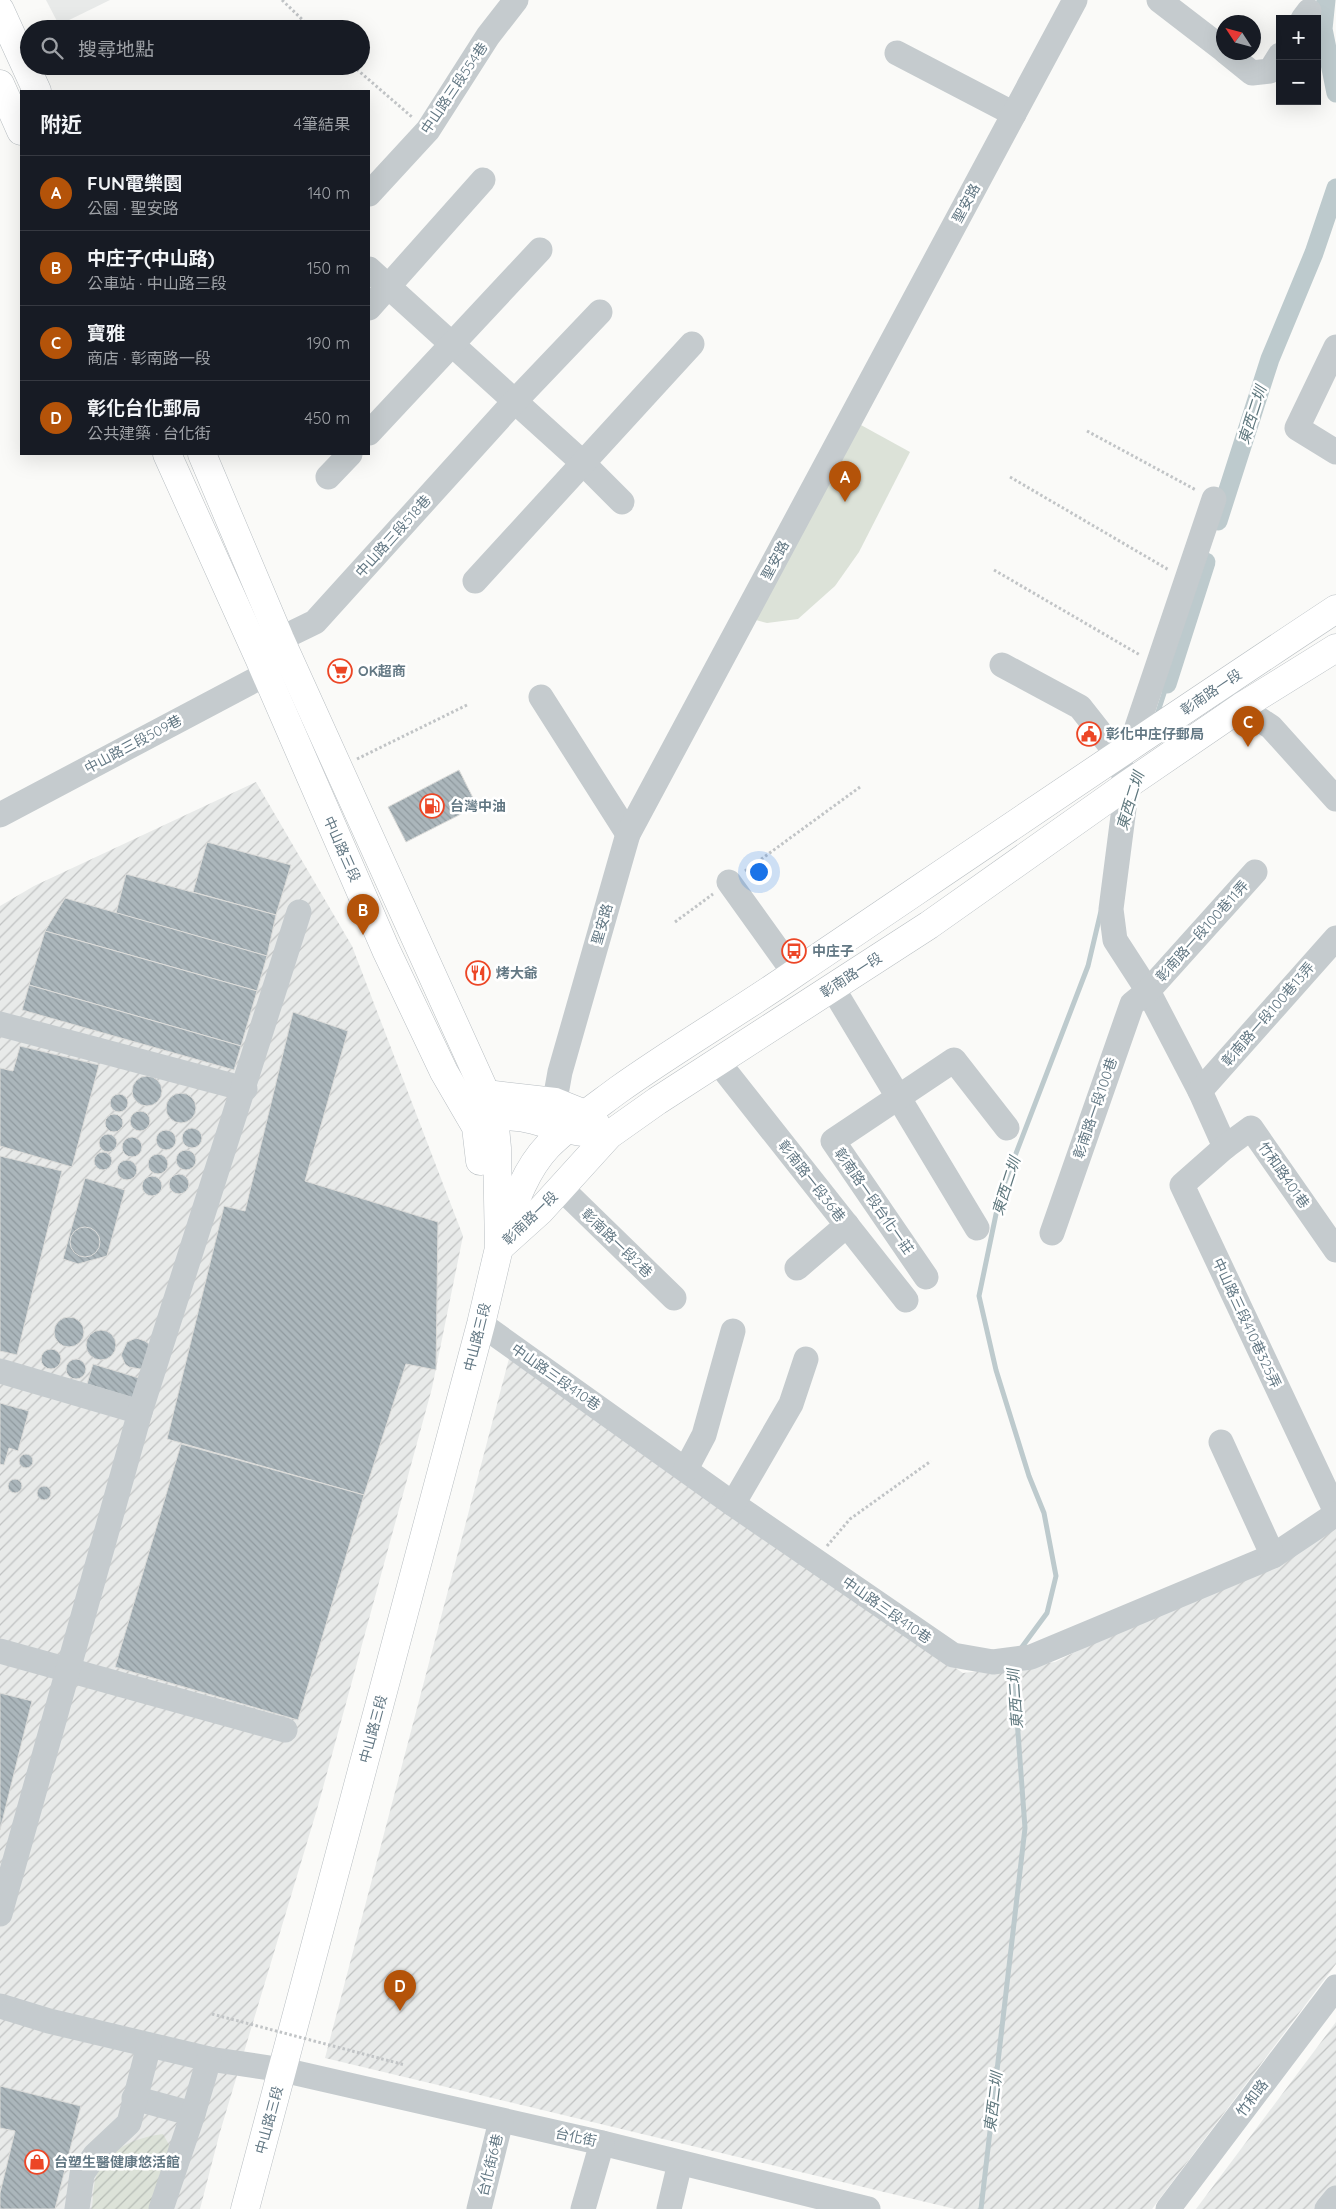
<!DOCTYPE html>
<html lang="zh-TW">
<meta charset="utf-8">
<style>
:root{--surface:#171b24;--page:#20242c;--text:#f1f3f6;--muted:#9ea1a6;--line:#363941;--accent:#b45309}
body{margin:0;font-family:Quicksand,"Noto Sans TC",sans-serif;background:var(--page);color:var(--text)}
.controls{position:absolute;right:15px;top:15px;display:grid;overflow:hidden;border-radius:0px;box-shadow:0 5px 20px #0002}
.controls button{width:45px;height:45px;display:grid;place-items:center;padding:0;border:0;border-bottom:1px solid var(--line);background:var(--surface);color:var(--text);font:25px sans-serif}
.compass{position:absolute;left:1216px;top:15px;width:45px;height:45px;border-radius:50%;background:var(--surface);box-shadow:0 5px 20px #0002;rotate:306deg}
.you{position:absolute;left:758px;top:871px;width:18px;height:18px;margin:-12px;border:4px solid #fff;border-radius:50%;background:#1a73e8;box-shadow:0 0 0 8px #1a73e833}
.badge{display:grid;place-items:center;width:32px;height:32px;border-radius:50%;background:var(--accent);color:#fff;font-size:16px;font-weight:700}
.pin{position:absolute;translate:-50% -41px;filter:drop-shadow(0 1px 2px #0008)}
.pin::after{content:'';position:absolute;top:26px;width:18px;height:15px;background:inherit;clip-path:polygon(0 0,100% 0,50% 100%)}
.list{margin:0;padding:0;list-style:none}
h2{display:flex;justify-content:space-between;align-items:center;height:65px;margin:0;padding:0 20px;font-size:21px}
h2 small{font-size:16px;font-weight:400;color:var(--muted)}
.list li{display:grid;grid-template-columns:32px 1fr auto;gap:15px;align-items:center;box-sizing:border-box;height:75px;padding:0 20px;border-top:1px solid var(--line)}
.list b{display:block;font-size:19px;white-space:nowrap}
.list p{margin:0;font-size:16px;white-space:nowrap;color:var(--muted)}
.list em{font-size:16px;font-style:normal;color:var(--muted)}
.icon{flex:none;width:28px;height:28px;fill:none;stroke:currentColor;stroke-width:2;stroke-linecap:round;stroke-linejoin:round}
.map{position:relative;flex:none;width:1336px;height:2209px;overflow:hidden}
.search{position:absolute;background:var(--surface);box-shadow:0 5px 20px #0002;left:20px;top:20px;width:350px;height:55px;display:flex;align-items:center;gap:12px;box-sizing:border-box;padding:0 18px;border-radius:28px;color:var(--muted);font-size:19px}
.panel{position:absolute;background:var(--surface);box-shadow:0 5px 20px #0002;left:20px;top:90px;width:350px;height:365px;border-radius:0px}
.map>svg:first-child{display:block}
.built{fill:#e8eae9}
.industrial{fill:url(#industrial-furrows)}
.park{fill:#dce2d8}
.garden{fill:url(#garden-furrows)}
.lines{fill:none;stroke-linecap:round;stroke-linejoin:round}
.stream{stroke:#bdcacd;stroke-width:5}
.canal{stroke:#bdcacd;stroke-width:19}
.building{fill:url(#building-back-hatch);stroke:#dcdcda}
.major-casing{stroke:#b8bec2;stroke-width:29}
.path{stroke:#c1c4c6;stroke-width:3;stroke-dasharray:2.5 2.5;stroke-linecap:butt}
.minor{stroke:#c5cbce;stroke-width:25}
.major{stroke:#fff;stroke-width:28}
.path-bridge{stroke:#c1c4c6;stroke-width:3;stroke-dasharray:2.5 2.5;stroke-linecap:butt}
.labels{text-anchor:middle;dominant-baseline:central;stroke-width:5;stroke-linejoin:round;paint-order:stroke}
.street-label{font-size:14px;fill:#637884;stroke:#fff}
.poi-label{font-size:14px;font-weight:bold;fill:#637884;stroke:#fff;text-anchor:start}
.water-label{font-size:15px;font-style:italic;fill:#5e777d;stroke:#fff}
</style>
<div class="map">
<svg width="1336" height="2209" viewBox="0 0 1336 2209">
<defs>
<pattern id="industrial-furrows" width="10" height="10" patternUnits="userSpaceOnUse" patternTransform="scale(1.25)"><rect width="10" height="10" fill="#e8eae9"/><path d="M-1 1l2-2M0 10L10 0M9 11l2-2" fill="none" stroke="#c0c2c2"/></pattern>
<pattern id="garden-furrows" width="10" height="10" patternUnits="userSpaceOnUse" patternTransform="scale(1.25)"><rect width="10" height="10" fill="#dce2d8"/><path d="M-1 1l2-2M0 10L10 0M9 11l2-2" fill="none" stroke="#b6bcb5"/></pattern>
<pattern id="building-back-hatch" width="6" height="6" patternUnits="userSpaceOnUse" patternTransform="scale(1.25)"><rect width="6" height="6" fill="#abb6bb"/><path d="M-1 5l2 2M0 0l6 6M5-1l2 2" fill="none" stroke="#8f999e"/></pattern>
</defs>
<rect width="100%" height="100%" fill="#fafaf8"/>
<!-- built -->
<path class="built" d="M46,0H110L59,25Z"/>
<!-- industrial -->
<g class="industrial">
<path d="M256,782L352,946L463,1236L432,1388L318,1806L220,2132L200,2209H0V906L34,886Z"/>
<path d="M511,1351L811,1571L963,1673L1055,1662L1336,1524V1964L1152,2209H955L325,2058Z"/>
<path d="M1336,2022V2209H1196Z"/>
</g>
<!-- park -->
<path class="park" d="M850,419L910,452L859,552L835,586L798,619L767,623L745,617Z"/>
<!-- garden -->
<path class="garden" d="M163,2134L173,2152L156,2209H92C93,2199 93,2187 96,2177C104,2150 137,2137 163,2134Z"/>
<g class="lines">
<!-- stream -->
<g class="stream">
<path d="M1156,718L1167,684"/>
<path d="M1019,1651L1047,1613L1056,1576L1044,1513L1029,1476L996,1370L979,1296L1000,1195L1088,966L1101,911"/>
<path d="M981,2209L1025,1828L1013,1665"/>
</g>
<!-- canal -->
<g class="canal">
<path d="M1326,0L1323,29L1336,93"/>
<path d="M1218,521L1270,359L1314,253L1336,188"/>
<path d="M1167,684L1206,562"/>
</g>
</g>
<!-- building -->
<g class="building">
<path d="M459,770L477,806L406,842L388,807Z"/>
<path d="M207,842L291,865L276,915L193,892Z"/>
<path d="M126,874L276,915L267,956L116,913Z"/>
<path d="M65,898L267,956L257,991L45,931Z"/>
<path d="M45,931L257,991L241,1046L29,985Z"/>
<path d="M29,985L241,1046L234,1070L22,1010Z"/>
<path d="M293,1012L348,1031L305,1181L438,1222L436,1370L406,1364L364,1495L167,1439L224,1206L245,1211Z"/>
<path d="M20,1046L99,1065L72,1167L0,1146V1068L13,1071Z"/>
<circle cx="147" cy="1091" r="15"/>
<circle cx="181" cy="1108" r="15"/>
<circle cx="119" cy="1103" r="9"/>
<circle cx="140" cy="1121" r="10"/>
<circle cx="114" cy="1123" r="9"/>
<circle cx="192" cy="1138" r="10"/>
<circle cx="166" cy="1140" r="10"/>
<circle cx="108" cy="1143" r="9"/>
<circle cx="132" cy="1147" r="10"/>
<circle cx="186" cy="1160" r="10"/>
<circle cx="103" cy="1161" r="9"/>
<circle cx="158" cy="1164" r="10"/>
<path d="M0,1156L62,1171L17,1355L0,1351Z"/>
<circle cx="127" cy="1170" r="10"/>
<circle cx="179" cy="1184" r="10"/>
<circle cx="152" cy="1186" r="10"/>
<path d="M85,1178L125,1190L107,1256L78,1264L63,1259Z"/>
<circle cx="85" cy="1242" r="15"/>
<circle cx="69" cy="1332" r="15"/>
<circle cx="101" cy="1345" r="15"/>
<path d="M136,1338L145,1341L149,1344L144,1368L140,1369L129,1367L125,1364L121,1355L127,1342Z"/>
<circle cx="51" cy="1359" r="10"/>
<circle cx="76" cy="1369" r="10"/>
<path d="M93,1364L139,1378L133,1398L87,1384Z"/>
<path d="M0,1403L29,1411L18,1451L9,1448L4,1465L0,1464Z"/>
<path d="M181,1444L364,1495L298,1720L115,1667Z"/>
<circle cx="26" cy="1461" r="7"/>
<circle cx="15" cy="1486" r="7"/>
<circle cx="44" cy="1493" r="7"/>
<path d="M0,1693L32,1701L0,1830Z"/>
<path d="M0,2086L81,2106L55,2209H0V2193L15,2131L0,2128Z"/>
</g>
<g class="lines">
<!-- major casing -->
<g class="major-casing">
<g id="major">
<path d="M0,10L37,91"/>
<path d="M0,84L21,131"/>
<path d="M167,454L259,658L386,950L444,1072L476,1127L480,1161"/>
<path d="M202,454L280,639L486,1094L494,1117L497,1148L499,1248L481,1324L245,2209"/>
<path d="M472,1100L486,1094L555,1102L585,1114L596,1124"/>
<path d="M477,1126C483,1124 489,1119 495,1117C524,1112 554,1129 583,1132"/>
<path d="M505,1230C515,1201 526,1169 548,1146C569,1125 594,1108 618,1090C677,1048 739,1012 798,971C977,850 1156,728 1336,609"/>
<path d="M500,1247L540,1211L609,1135L657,1101L929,925L1127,785L1241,707L1336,648"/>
</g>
</g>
<!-- path -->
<g class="path">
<path d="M282,0L312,29"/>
<path d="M353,66L412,117"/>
<path d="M1087,431L1196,490"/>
<path d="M1010,477L1169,570"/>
<path d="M994,570L1140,655"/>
<path d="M357,759L469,704"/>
<path d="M745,871L860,787"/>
<path d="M675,922L713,894"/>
<path d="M827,1546L850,1519L931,1461"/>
</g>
<!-- minor -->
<g class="minor">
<path d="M1159,0L1224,50"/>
<path d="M1303,19L1309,11"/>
<path d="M1226,52L1252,73L1270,71L1280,55"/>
<path d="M897,53L1014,114"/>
<path d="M369,194L428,130L488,36L516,0"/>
<path d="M369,269L583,463L622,502"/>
<path d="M369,308L483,180"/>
<path d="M1336,347L1297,428L1336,452"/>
<path d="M369,433L540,250"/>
<path d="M328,477L350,454"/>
<path d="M475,581L692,344"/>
<path d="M265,653L280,639L315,622L515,401L600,312"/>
<path d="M1002,665L1080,707L1117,754L1127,785L1111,909L1115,940L1148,991L1200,1091L1225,1147"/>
<path d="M1221,686L1241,707L1271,727L1336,799"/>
<path d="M541,697L628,834"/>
<path d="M1119,753L1135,733L1214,499"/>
<path d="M0,815L266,674"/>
<path d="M729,882L795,974"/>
<path d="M832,987L977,1228"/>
<path d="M0,1024L245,1089"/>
<path d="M718,1062L906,1300"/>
<path d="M1200,1091L1336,938"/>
<path d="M551,1122L560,1072L628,834L1075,0"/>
<path d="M561,1188L674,1298"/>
<path d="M1052,1233L1132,1004L1148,991L1255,872"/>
<path d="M1336,1250L1251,1128L1225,1147L1182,1185L1336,1512"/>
<path d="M797,1268L847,1225"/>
<path d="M926,1277L833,1141L954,1060L1007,1128"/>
<path d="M481,1324L733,1504L953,1655L993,1662L1031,1657L1273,1556L1336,1514"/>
<path d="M0,1371L140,1412"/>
<path d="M1221,1442L1273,1556"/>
<path d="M686,1469L704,1435L733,1331"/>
<path d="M733,1504L791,1404L806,1359"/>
<path d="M0,1651L285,1730"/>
<path d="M0,1914L140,1412L299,912"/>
<path d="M0,2006L49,2021L209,2059L283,2070L602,2143L868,2209"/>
<path d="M134,2098L193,2114"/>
<path d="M77,2209L82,2174L95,2155L129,2123L149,2045"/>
<path d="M161,2209L193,2114L209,2059"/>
<path d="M479,2209L501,2121"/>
<path d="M583,2209L602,2143"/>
<path d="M669,2209L680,2163"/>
<path d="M1168,2209L1336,1987"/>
<path d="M1327,2209L1336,2198"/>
</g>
<!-- major -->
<use href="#major" class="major"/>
<!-- path-bridge -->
<path class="path-bridge" d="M212,2014L405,2065"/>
</g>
<!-- icons -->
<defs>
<g id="supermarket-ring" transform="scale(1.25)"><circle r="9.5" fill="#fff" stroke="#ec4626" stroke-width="1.5"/><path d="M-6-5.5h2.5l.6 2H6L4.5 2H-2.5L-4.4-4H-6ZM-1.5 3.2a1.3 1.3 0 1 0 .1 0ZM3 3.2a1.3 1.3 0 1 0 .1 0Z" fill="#ec4626"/></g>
<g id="civic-ring" transform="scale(1.25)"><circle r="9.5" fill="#fff" stroke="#ec4626" stroke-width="1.5"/><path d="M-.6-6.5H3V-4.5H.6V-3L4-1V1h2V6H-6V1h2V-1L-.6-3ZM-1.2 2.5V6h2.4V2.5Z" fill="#ec4626"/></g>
<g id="fuel-ring" transform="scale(1.25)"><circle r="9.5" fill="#fff" stroke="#ec4626" stroke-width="1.5"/><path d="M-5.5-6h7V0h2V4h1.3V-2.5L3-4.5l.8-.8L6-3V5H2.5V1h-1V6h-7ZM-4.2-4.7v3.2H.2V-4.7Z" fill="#ec4626"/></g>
<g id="bus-ring" transform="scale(1.25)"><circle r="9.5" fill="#fff" stroke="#ec4626" stroke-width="1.5"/><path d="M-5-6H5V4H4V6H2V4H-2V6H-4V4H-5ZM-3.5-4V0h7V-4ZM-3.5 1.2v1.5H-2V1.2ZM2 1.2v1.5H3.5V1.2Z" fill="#ec4626"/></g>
<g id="restaurant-ring" transform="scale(1.25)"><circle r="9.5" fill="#fff" stroke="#ec4626" stroke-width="1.5"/><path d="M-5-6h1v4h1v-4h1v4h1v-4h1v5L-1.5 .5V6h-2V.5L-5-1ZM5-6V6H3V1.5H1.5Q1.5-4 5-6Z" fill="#ec4626"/></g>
<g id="shop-ring" transform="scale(1.25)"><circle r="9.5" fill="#fff" stroke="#ec4626" stroke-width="1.5"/><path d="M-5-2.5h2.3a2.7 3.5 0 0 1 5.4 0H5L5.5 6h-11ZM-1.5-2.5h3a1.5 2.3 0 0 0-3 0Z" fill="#ec4626"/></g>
</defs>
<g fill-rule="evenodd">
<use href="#supermarket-ring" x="340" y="671"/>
<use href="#civic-ring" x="1089" y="734"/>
<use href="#fuel-ring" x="432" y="806"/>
<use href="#bus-ring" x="794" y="951"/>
<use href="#restaurant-ring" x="478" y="973"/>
<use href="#shop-ring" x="37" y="2162"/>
</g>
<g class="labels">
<!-- street labels -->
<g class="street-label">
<text transform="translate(454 88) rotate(-56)">中山路三段554巷</text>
<text transform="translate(966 203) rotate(-62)">聖安路</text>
<text transform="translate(393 536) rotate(-48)">中山路三段518巷</text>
<text transform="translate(775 560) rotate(-62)">聖安路</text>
<text transform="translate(1211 692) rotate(-34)">彰南路一段</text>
<text transform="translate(133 744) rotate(-28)">中山路三段509巷</text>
<text transform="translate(342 849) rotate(66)">中山路三段</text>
<text transform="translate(602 924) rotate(-74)">聖安路</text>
<text transform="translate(1202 931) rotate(-48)">彰南路一段100巷11弄</text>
<text transform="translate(851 975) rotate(-33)">彰南路一段</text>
<text transform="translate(1268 1014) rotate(-49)">彰南路一段100巷13弄</text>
<text transform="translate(1095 1108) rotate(-71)">彰南路一段100巷</text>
<text transform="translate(1284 1175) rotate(55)">竹和路401巷</text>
<text transform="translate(812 1181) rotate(52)">彰南路一段36巷</text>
<text transform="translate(874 1201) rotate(55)">彰南路一段台化一莊</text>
<text transform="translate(530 1218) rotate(-44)">彰南路一段</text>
<text transform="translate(617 1243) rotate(44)">彰南路一段2巷</text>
<text transform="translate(1247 1323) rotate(65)">中山路三段410巷325弄</text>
<text transform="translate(477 1337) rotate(-76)">中山路三段</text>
<text transform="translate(556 1377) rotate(35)">中山路三段410巷</text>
<text transform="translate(887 1610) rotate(35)">中山路三段410巷</text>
<text transform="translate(373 1729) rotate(-75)">中山路三段</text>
<text transform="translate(1252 2098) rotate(-53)">竹和路</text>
<text transform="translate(269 2120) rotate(-75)">中山路三段</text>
<text transform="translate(576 2137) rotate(12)">台化街</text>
<text transform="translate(490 2165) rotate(-76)">台化街6巷</text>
</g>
<!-- poi labels -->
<g class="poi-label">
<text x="358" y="671">OK超商</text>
<text x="1106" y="734">彰化中庄仔郵局</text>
<text x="450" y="806">台灣中油</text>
<text x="812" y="951">中庄子</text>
<text x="496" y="973">烤大爺</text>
<text x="54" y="2162">台塑生醫健康悠活館</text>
</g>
<!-- water labels -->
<g class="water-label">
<text transform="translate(1252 415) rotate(-72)">東西二圳</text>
<text transform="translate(1130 801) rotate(-73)">東西二圳</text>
<text transform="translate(1006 1186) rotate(-72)">東西二圳</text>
<text transform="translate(1015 1699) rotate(-94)">東西二圳</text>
<text transform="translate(993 2102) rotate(-83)">東西二圳</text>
</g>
</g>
</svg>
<div class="controls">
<button>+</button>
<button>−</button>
</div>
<svg class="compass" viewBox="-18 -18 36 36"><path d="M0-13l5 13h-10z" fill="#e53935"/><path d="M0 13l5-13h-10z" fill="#9ea1a6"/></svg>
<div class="you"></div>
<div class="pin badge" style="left:845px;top:502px">A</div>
<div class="pin badge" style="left:363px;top:935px">B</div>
<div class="pin badge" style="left:1248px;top:747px">C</div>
<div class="pin badge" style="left:400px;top:2011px">D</div>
<div class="search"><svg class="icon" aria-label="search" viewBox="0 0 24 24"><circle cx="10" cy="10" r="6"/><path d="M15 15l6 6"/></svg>搜尋地點</div>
<section class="panel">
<h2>附近<small>4筆結果</small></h2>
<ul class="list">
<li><span class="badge">A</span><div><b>FUN電樂園</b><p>公園 · 聖安路</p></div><em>140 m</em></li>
<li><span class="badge">B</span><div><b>中庄子(中山路)</b><p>公車站 · 中山路三段</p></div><em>150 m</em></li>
<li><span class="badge">C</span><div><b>寶雅</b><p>商店 · 彰南路一段</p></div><em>190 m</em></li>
<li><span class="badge">D</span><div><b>彰化台化郵局</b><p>公共建築 · 台化街</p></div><em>450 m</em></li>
</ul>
</section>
</div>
